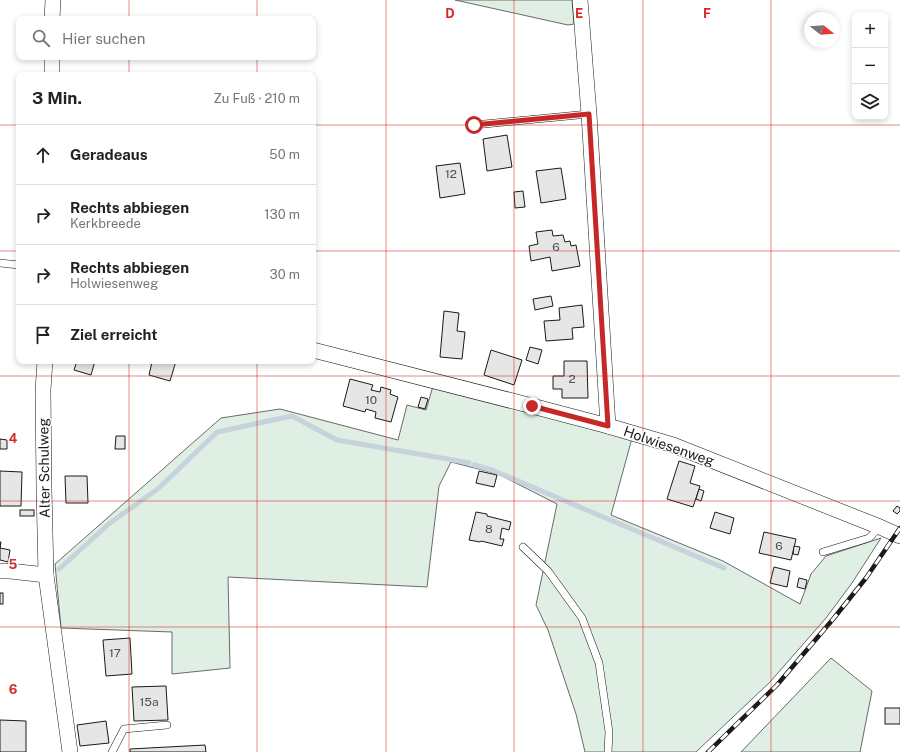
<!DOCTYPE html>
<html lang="de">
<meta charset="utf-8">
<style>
:root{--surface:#fff;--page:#f2f2f2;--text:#222;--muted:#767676;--line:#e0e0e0}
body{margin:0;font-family:"Public Sans",sans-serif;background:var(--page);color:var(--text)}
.controls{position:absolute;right:12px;top:12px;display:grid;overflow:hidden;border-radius:8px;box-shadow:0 2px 6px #0003}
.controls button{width:36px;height:36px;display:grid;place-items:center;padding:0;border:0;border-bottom:1px solid var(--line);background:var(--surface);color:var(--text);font:20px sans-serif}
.compass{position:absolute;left:804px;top:12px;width:36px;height:36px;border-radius:50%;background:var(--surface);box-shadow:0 2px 6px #0003;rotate:107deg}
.stop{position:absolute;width:12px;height:12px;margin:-9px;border:3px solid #c62828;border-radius:50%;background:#fff}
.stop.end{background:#c62828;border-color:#fff;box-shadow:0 1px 4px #0008}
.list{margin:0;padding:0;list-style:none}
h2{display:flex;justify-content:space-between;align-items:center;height:52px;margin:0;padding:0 16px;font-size:17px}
h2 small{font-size:13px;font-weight:400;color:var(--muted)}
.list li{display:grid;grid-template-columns:26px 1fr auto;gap:12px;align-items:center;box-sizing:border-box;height:60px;padding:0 16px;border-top:1px solid var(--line)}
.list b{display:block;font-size:15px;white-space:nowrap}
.list p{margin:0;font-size:13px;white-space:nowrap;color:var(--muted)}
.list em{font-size:13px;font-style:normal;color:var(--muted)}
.icon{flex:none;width:22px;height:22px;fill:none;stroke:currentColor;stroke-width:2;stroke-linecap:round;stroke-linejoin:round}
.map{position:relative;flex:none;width:900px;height:752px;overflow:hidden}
.search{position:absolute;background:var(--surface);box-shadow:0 2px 6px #0003;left:16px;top:16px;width:300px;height:44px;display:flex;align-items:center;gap:10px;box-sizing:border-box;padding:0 14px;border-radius:8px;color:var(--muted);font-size:15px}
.panel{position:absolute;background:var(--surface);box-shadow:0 2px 6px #0003;left:16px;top:72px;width:300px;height:292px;border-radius:8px}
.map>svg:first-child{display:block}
.green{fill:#e0efe3;stroke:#6a6a6a}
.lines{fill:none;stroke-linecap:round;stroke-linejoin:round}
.stream{stroke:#c6d2dc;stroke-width:5}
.building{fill:#e6e6e6;stroke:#1a1a1a}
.lane-casing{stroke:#1a1a1a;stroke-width:8}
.street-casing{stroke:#1a1a1a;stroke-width:16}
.lane{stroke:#fff;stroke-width:7}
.street{stroke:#fff;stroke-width:15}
.rail-casing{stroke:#1a1a1a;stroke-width:4.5}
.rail{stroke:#fff;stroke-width:3;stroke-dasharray:9;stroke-linecap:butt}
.route{stroke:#c62828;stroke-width:5}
.grid{fill:none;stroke:#d62828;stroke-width:1;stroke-opacity:0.55}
.labels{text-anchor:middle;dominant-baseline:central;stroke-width:3;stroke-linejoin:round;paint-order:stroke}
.number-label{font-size:12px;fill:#4d4d4d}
.street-label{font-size:14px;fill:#1a1a1a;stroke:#fff}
.grid-label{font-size:13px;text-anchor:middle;font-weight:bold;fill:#d62828;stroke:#fff;stroke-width:3;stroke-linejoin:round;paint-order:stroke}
</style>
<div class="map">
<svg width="900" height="752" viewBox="0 0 900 752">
<rect width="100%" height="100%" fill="#fff"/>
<!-- green -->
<g class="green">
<path d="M455,0H572L574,24L568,25Z"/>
<path d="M436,376L634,431L611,515L723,561L800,604L811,574L826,556L881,538L852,583L826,618L770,682L696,752H585L576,714L548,630L536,605L557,504L498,474L451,462L439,486L427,587L228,577L230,668L172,674V632L61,628L55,564L221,418L280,409L398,440L407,405L426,410Z"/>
<path d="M831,658L872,691L860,752H741Z"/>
</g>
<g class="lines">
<!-- stream -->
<g class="stream">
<path d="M474,465L492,470L724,568"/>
<path d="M59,569L110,523L159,488L217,432L292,416L337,440L459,461L469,463"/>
</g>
</g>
<!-- building -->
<g class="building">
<path d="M507,135L512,167L487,171L483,139Z"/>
<path d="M460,163L465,194L440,198L436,166Z"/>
<path d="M561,168L566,199L541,203L536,171Z"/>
<path d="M523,191L525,207L515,208L514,192Z"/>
<path d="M552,230L553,236L563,235L565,242L570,241L571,246L576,245L580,266L552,271L550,257L531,261L529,246L538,244L536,232Z"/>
<path d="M551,296L553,306L535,310L533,299Z"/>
<path d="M582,305L584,327L572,328L573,339L546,341L544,321L560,320L559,308Z"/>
<path d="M444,311L459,313L457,331L465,332L462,359L440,357Z"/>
<path d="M530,347L542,350L538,364L526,360Z"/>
<path d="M491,350L522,360L514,385L484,375Z"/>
<path d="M77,361H95L91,375L74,370Z"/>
<path d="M147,361H176L170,381L149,375L152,362Z"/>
<path d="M564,361H587L588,398H562V389H553V376H564Z"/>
<path d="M350,379L373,385L371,390L380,392L381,387L391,390L390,394L398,397L391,422L375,418L376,412L366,409L365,412L343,406Z"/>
<path d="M421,397L428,399L425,409L418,407Z"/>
<path d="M116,436H125V449H115Z"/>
<path d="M0,439L7,440V449H0Z"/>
<path d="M679,461L695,466L690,483L700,486L693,507L667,499Z"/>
<path d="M0,471L22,472L21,506H0Z"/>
<path d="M479,471L497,475L494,487L476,483Z"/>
<path d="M65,476H87L88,503H66Z"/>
<path d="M699,489L704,491L701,501L696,499Z"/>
<path d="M897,506L900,508V511L897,514L893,511Z"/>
<rect x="20" y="510" width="14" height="6"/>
<path d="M476,512L487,514V516L511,522L509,530L502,528L500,539H504L502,546L481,541L480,542L469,540Z"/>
<path d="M715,512L734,518L730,534L710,528Z"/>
<path d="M764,532L796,539L791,560L759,553Z"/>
<path d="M0,542H1L0,548L10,550L8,562L0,560Z"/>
<path d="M794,546L800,547L798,555L793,554Z"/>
<path d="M774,567L790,571L787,587L770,583Z"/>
<path d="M799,578L807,580L805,589L797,587Z"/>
<rect x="0" y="593" width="3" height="11"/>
<path d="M130,638L132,674L106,676L103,640Z"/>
<path d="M166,686L168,720L134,721L132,687Z"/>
<rect x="885" y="708" width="15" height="16"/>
<path d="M0,720L26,721V752H0Z"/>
<path d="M106,721L109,743L80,746L77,725Z"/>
<path d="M205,745L206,752H130V749Z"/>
</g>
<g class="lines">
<!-- lane casing -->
<g class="lane-casing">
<g id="lane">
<path d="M474,125L589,114"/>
<path d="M0,263L19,265"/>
<path d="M523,547L548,571L582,618L599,663L609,732L608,752"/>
<path d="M823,552L869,538L880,527"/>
<path d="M112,752L124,729L167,725"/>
</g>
</g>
<!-- street casing -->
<g class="street-casing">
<g id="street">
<path d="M580,0L589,114L608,426"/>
<path d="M52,19L53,0"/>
<path d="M52,75V57"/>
<path d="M313,350L532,406L608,426L673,445L880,527L900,536"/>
<path d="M45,361L43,390L44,488L46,575L70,752"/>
<path d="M0,571H10L46,575"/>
</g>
</g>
<!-- lane -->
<use href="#lane" class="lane"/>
<!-- street -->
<use href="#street" class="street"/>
<!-- rail casing -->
<g class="rail-casing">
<path id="rail" d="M708,752L777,685L834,618L866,578L900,528"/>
</g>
<!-- rail -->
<use href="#rail" class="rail"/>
</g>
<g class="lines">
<!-- route -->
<path class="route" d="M474,125L589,114L608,426L532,406"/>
</g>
<!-- grid -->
<path class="grid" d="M129,0V19M257,0V19M386,0V752M514,0V752M643,0V752M771,0V752M129,57V75M257,57V75M0,125H19M313,125H900M0,251H19M313,251H900M129,361V752M257,361V752M0,376H900M0,501H900M0,627H900"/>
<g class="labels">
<!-- number labels -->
<g class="number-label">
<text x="451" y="174">12</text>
<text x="556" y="247">6</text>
<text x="572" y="379">2</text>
<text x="371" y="400">10</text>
<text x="489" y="529">8</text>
<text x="779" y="546">6</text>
<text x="115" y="653">17</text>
<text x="149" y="702">15a</text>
</g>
<!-- street labels -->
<g class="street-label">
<text transform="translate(669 446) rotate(19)">Holwiesenweg</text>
<text transform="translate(44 468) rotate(-91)">Alter Schulweg</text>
</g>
</g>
<g class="grid-label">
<text x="450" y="18">D</text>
<text x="579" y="18">E</text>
<text x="707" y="18">F</text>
<text x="13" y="443">4</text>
<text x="13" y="569">5</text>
<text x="13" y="694">6</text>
</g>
</svg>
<div class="controls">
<button>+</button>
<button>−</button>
<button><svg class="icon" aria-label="layers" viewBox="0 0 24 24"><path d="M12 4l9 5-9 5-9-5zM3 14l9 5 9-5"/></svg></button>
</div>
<svg class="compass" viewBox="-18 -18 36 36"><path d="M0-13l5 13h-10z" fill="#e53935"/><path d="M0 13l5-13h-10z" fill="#767676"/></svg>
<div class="stop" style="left:474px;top:125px"></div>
<div class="stop end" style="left:532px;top:406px"></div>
<div class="search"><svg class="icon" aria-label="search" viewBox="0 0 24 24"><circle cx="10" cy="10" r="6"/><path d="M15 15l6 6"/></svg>Hier suchen</div>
<section class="panel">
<h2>3 Min.<small>Zu Fuß · 210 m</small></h2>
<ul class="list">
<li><svg class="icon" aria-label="ahead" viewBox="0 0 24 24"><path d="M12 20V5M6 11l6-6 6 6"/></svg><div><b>Geradeaus</b></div><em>50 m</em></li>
<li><svg class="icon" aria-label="right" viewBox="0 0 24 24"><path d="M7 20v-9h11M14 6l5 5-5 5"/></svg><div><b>Rechts abbiegen</b><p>Kerkbreede</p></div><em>130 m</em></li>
<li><svg class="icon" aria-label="right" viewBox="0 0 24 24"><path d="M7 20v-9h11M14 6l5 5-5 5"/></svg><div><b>Rechts abbiegen</b><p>Holwiesenweg</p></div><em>30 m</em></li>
<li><svg class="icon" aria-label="arrive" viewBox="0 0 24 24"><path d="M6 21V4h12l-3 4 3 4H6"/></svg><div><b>Ziel erreicht</b></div></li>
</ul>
</section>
</div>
